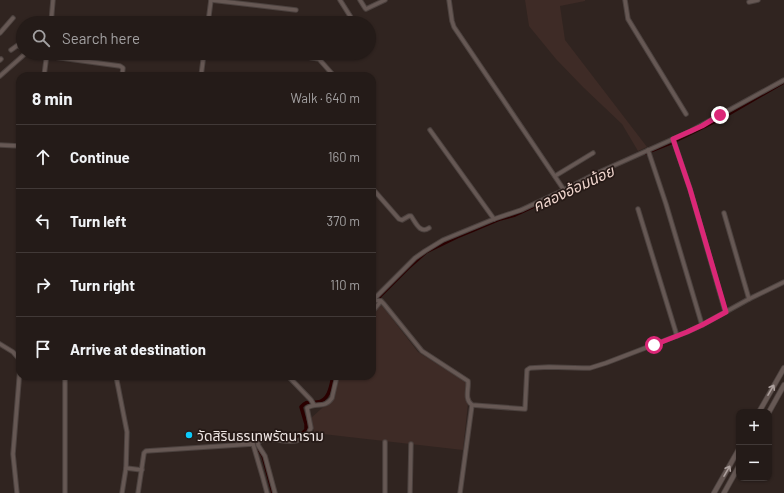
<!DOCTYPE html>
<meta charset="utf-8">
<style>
:root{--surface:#241b18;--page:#302825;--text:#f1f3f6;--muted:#a3a1a2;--line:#413937}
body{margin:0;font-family:Barlow,"Noto Sans Thai",sans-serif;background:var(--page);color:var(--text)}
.controls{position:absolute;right:12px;bottom:12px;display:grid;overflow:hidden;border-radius:8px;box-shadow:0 1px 3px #0004}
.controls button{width:36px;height:36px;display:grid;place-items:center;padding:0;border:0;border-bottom:1px solid var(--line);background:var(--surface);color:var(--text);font:20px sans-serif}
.stop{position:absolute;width:12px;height:12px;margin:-9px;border:3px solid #db2777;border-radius:50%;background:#fff}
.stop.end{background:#db2777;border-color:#fff;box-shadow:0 1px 4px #0008}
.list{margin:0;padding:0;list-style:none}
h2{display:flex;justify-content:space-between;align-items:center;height:52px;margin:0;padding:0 16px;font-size:17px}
h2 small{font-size:13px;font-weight:400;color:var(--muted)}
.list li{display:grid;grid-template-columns:26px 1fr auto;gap:12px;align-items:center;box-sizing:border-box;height:64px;padding:0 16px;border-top:1px solid var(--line)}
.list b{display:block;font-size:15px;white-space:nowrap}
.list em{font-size:13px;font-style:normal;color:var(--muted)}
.icon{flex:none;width:22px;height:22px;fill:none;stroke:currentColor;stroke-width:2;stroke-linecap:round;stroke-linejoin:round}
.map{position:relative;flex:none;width:784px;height:493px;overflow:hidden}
.search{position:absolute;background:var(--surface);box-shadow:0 1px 3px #0004;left:16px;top:16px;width:360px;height:44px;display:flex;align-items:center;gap:10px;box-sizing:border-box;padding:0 14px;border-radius:22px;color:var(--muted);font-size:15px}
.panel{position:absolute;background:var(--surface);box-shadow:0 1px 3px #0004;left:16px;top:72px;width:360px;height:308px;border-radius:12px}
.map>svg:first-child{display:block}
.built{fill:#3e2b26}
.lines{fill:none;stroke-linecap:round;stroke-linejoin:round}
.canal{stroke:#2a0000;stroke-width:3.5}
.street-casing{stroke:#4c423f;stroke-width:5.5}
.secondary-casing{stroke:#4c423f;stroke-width:6}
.street{stroke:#665854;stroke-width:3.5}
.secondary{stroke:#665854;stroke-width:4.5}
.oneway{stroke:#aca09d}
.route{stroke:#db2777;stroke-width:5}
.poi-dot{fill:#0ccafa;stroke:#261a17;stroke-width:1.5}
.labels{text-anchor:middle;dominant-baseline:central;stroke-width:3.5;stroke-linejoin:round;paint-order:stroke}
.poi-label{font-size:14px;fill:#f1e8e6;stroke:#261a17;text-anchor:start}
.water-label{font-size:15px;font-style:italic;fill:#f0d6ce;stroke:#261a17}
</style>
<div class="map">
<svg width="784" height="493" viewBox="0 0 784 493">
<rect width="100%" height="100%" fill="#302420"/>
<!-- built -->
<g class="built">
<path d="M525,0H585V1L560,6L565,40L647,147L638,151L622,124L583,87L556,59L529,26Z"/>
<path d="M380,303L418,352L470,384L463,450L314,433L310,419L331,400L335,376H372V308L374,305Z"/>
</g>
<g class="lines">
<!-- canal -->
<g class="canal">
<path d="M646,153L671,143L720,119L784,82"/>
<path d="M372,306L381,295L408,268L426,252L457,237L474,230L500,219L515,215L563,193L595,176"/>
<path d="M273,493L263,456L256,444L254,438C267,429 287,442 298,436C301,435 303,432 306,430V424L301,407C307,400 309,403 317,402C329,401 331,386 333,376"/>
</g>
<!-- street casing -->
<g class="street-casing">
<g id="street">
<path d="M211,0L296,10"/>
<path d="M340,0L352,19"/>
<path d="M360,0L365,8L366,9L385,0"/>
<path d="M449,0L452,21L454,27L564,190"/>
<path d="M625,0L628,19L686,114"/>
<path d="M749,2L758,0"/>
<path d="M51,23L53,0"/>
<path d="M208,23L211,0"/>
<path d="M0,33L13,18"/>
<path d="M11,50L18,45L23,49"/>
<path d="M284,53L319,59L334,76"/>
<path d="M47,56L120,66L123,68L122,76"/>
<path d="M0,60L1,59"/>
<path d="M0,76L26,53"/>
<path d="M44,76L47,53"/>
<path d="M201,76L204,53"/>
<path d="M430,130L494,219"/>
<path d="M673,139L690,189L725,311"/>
<path d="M0,145L20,146"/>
<path d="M648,150L666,204L702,325"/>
<path d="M555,176L593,153"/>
<path d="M372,188L399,219L402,220L409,216H411C416,223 420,234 429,228"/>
<path d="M638,209L677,336"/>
<path d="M724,213L749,299"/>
<path d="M372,300L381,301L384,304L422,351L468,381C469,389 464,399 472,405L525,409L527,370L530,368L549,367L583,368H590L606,363L687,332L702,325L749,299L784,282"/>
<path d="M373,300L415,258L425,251L443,240L494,219L521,210L564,190L595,174L691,131L784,80"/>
<path d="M372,312L381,301"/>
<path d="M0,344L13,352L20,360"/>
<path d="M65,376V493"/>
<path d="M116,376L127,432L126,468L122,493"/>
<path d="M288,376L311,400L314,405"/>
<path d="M126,468L142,470"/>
<path d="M17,493L13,454L20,368"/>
<path d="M138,493L144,453L146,451L253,444L263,478L267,493"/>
<path d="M275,493L265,456L258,445V442C271,432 300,454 311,428L307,408C316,402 325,409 332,398L337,376"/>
<path d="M385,493V442"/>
<path d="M410,493L411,444"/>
<path d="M460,493L472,405"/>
</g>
</g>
<!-- secondary casing -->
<g class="secondary-casing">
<g id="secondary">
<path d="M759,412L784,368"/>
<path d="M769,412L784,385"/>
<path d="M714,493L739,449"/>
<path d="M724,493L739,466"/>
</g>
</g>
<!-- street -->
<use href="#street" class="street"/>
<!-- secondary -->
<use href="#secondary" class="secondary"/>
</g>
<!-- one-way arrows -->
<defs><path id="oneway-shaft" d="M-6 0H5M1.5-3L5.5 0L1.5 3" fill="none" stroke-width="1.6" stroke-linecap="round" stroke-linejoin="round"/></defs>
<g class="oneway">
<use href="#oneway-shaft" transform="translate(771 390) rotate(-60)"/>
<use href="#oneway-shaft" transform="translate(727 471) rotate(-60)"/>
</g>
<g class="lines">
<!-- route -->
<path class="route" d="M654,345L687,332L702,325L726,312L690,189L673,139L702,126L720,115"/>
</g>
<!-- markers -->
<circle class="poi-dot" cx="189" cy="435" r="4"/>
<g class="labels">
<!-- poi labels -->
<g class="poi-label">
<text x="197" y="435">วัดสิรินธรเทพรัตนาราม</text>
</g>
<!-- water labels -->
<g class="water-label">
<text transform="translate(573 188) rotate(-25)">คลองอ้อมน้อย</text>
</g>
</g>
</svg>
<div class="controls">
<button>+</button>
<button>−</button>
</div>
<div class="stop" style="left:654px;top:345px"></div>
<div class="stop end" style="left:720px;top:115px"></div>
<div class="search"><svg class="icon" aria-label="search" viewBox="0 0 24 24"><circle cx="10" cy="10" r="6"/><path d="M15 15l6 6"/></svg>Search here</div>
<section class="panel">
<h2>8 min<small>Walk · 640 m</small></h2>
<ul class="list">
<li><svg class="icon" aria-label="ahead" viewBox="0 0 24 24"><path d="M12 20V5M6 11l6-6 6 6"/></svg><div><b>Continue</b></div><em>160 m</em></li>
<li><svg class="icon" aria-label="left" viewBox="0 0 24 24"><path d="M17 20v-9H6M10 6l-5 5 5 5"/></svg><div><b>Turn left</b></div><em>370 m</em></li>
<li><svg class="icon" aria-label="right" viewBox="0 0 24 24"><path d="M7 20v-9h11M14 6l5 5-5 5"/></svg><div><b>Turn right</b></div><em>110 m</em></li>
<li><svg class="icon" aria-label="arrive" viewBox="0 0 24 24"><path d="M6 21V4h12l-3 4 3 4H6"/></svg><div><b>Arrive at destination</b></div></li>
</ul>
</section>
</div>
